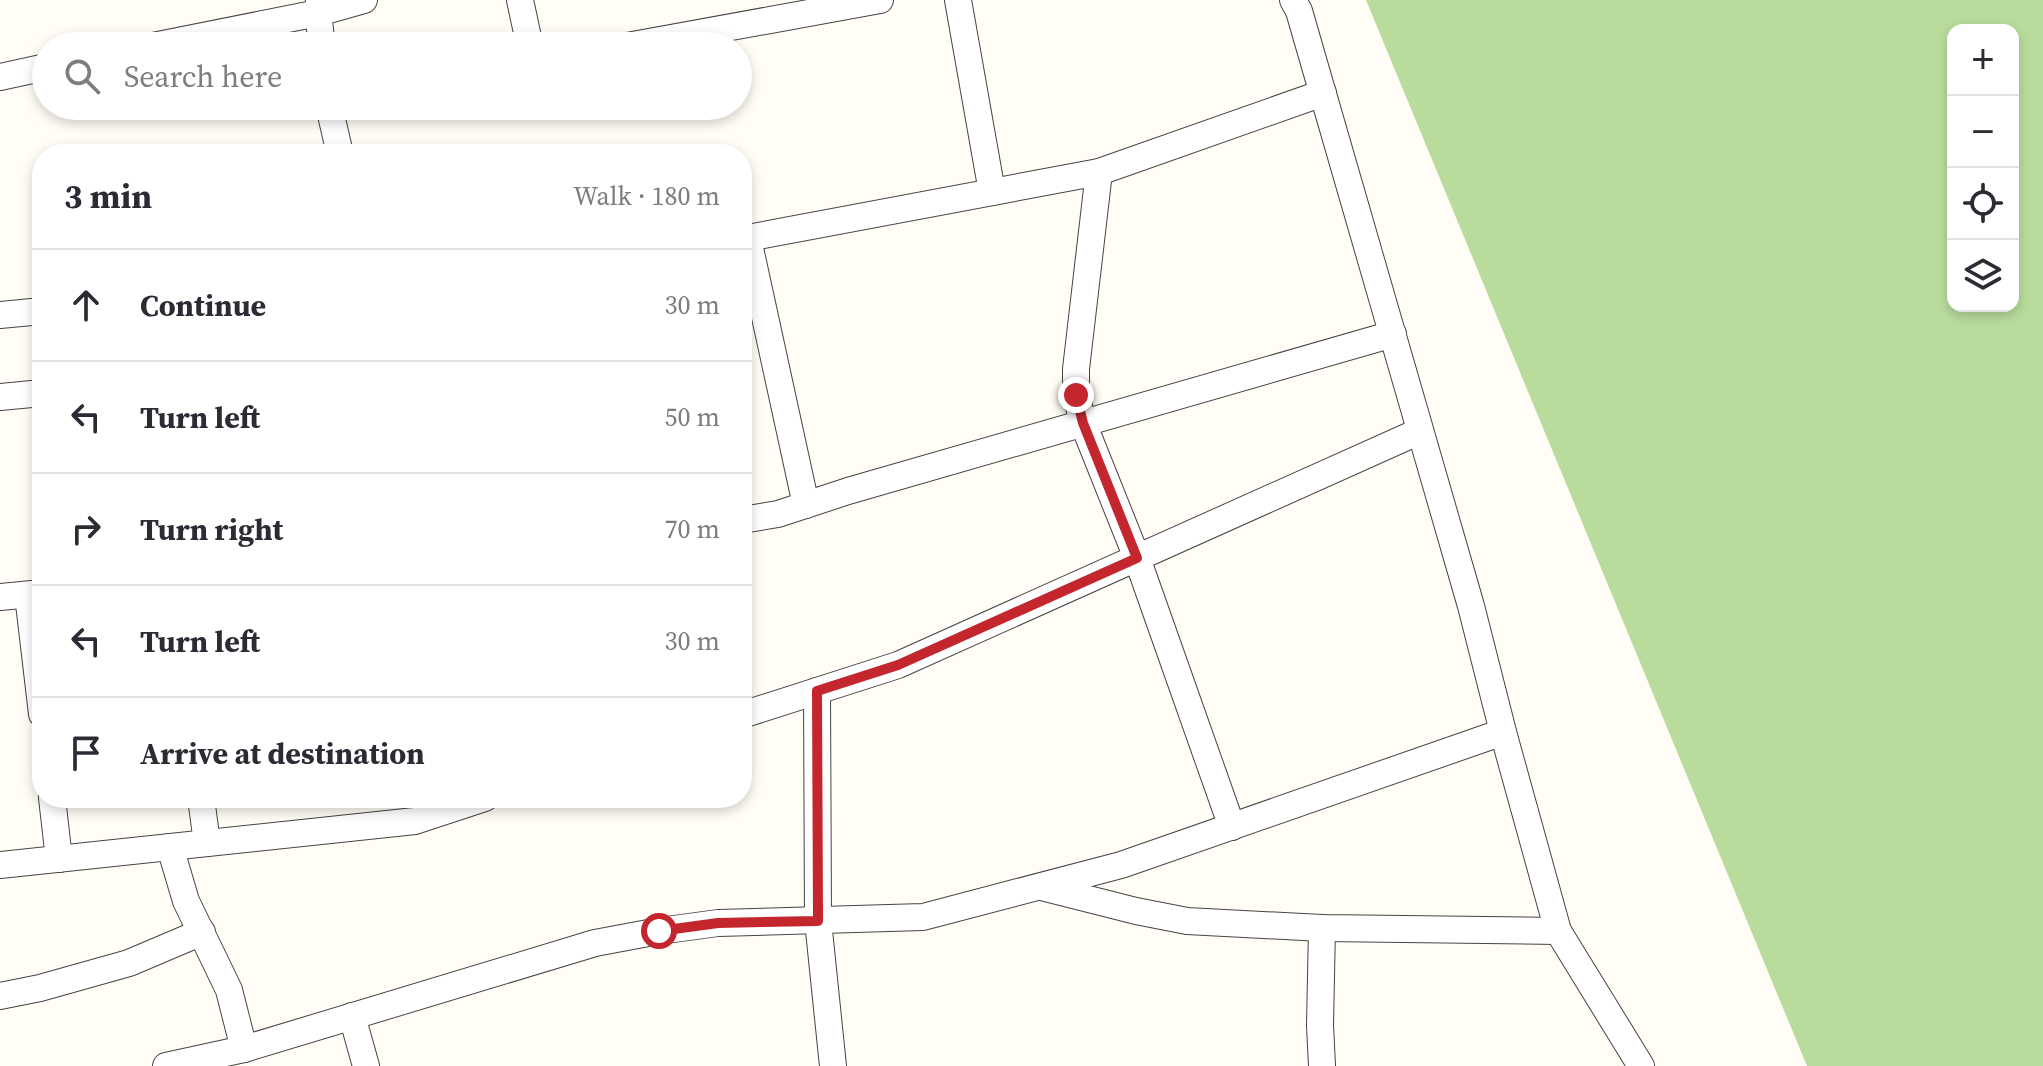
<!DOCTYPE html>
<meta charset="utf-8">
<style>
:root{--surface:#fff;--page:#f2f2f3;--text:#2b2b33;--muted:#7c7c81;--line:#e1e1e2}
body{margin:0;font-family:"Source Serif 4",serif;background:var(--page);color:var(--text)}
.controls{position:absolute;right:24px;top:24px;display:grid;overflow:hidden;border-radius:16px;box-shadow:0 4px 12px #0003}
.controls button{width:72px;height:72px;display:grid;place-items:center;padding:0;border:0;border-bottom:2px solid var(--line);background:var(--surface);color:var(--text);font:40px sans-serif}
.stop{position:absolute;width:24px;height:24px;margin:-18px;border:6px solid #c4262e;border-radius:50%;background:#fff}
.stop.end{background:#c4262e;border-color:#fff;box-shadow:0 2px 8px #0008}
.list{margin:0;padding:0;list-style:none}
h2{display:flex;justify-content:space-between;align-items:center;height:104px;margin:0;padding:0 32px;font-size:34px}
h2 small{font-size:26px;font-weight:400;color:var(--muted)}
.list li{display:grid;grid-template-columns:52px 1fr auto;gap:24px;align-items:center;box-sizing:border-box;height:112px;padding:0 32px;border-top:2px solid var(--line)}
.list b{display:block;font-size:30px;white-space:nowrap}
.list em{font-size:26px;font-style:normal;color:var(--muted)}
.icon{flex:none;width:44px;height:44px;fill:none;stroke:currentColor;stroke-width:2;stroke-linecap:round;stroke-linejoin:round}
.map{position:relative;flex:none;width:2043px;height:1066px;overflow:hidden}
.search{position:absolute;background:var(--surface);box-shadow:0 4px 12px #0003;left:32px;top:32px;width:720px;height:88px;display:flex;align-items:center;gap:20px;box-sizing:border-box;padding:0 28px;border-radius:44px;color:var(--muted);font-size:30px}
.panel{position:absolute;background:var(--surface);box-shadow:0 4px 12px #0003;left:32px;top:144px;width:720px;height:664px;border-radius:32px}
.map>svg:first-child{display:block}
.forest{fill:#b9dc9c;fill-rule:evenodd}
.lines{fill:none;stroke-linecap:round;stroke-linejoin:round}
.minor-casing{stroke:#444;stroke-width:28}
.minor{stroke:#fff;stroke-width:26}
.route{stroke:#c4262e;stroke-width:10}
</style>
<div class="map">
<svg width="2043" height="1066" viewBox="0 0 2043 1066">
<rect width="100%" height="100%" fill="#fffdf5"/>
<!-- forest -->
<path class="forest" d="M1366,0H2043V1066H1807ZM1953,30H2013V306H1953Z"/>
<g class="lines">
<!-- minor casing -->
<g class="minor-casing">
<g id="minor">
<path d="M520,0L529,42L533,46"/>
<path d="M958,0L992,192"/>
<path d="M1293,0L1299,11L1471,606L1503,732L1558,931L1641,1066"/>
<path d="M153,46L318,13L319,0"/>
<path d="M322,46L318,13L364,0"/>
<path d="M627,46L880,0"/>
<path d="M0,77L46,67"/>
<path d="M329,106L340,154"/>
<path d="M1099,172L1076,369V395L1083,423L1137,558L1232,827"/>
<path d="M742,239L1099,172L1323,93"/>
<path d="M748,239L806,505"/>
<path d="M0,315L42,311"/>
<path d="M0,397L42,393"/>
<path d="M742,520L778,514L848,491L1393,334"/>
<path d="M28,595L42,714"/>
<path d="M0,597L42,593"/>
<path d="M817,691L818,921L833,1066"/>
<path d="M742,715L898,665L1420,431"/>
<path d="M52,798L59,859"/>
<path d="M201,798L207,843"/>
<path d="M170,847L186,901L229,990L244,1049"/>
<path d="M0,865L415,821L485,798"/>
<path d="M1045,888L1136,911L1187,921L1322,928L1558,931"/>
<path d="M1322,928L1320,1025L1322,1066"/>
<path d="M0,996L40,988L129,963L202,932"/>
<path d="M352,1016L366,1066"/>
<path d="M166,1066L244,1049L595,943L659,931L718,923L923,917L1121,865L1503,732"/>
</g>
</g>
<!-- minor -->
<use href="#minor" class="minor"/>
</g>
<g class="lines">
<!-- route -->
<path class="route" d="M659,931L718,923L818,921L817,691L898,665L1137,558L1083,423L1076,395"/>
</g>
</svg>
<div class="controls">
<button>+</button>
<button>−</button>
<button><svg class="icon" aria-label="locate" viewBox="0 0 24 24"><circle cx="12" cy="12" r="6"/><path d="M12 2v4M12 18v4M2 12h4M18 12h4"/></svg></button>
<button><svg class="icon" aria-label="layers" viewBox="0 0 24 24"><path d="M12 4l9 5-9 5-9-5zM3 14l9 5 9-5"/></svg></button>
</div>
<div class="stop" style="left:659px;top:931px"></div>
<div class="stop end" style="left:1076px;top:395px"></div>
<div class="search"><svg class="icon" aria-label="search" viewBox="0 0 24 24"><circle cx="10" cy="10" r="6"/><path d="M15 15l6 6"/></svg>Search here</div>
<section class="panel">
<h2>3 min<small>Walk · 180 m</small></h2>
<ul class="list">
<li><svg class="icon" aria-label="ahead" viewBox="0 0 24 24"><path d="M12 20V5M6 11l6-6 6 6"/></svg><div><b>Continue</b></div><em>30 m</em></li>
<li><svg class="icon" aria-label="left" viewBox="0 0 24 24"><path d="M17 20v-9H6M10 6l-5 5 5 5"/></svg><div><b>Turn left</b></div><em>50 m</em></li>
<li><svg class="icon" aria-label="right" viewBox="0 0 24 24"><path d="M7 20v-9h11M14 6l5 5-5 5"/></svg><div><b>Turn right</b></div><em>70 m</em></li>
<li><svg class="icon" aria-label="left" viewBox="0 0 24 24"><path d="M17 20v-9H6M10 6l-5 5 5 5"/></svg><div><b>Turn left</b></div><em>30 m</em></li>
<li><svg class="icon" aria-label="arrive" viewBox="0 0 24 24"><path d="M6 21V4h12l-3 4 3 4H6"/></svg><div><b>Arrive at destination</b></div></li>
</ul>
</section>
</div>
